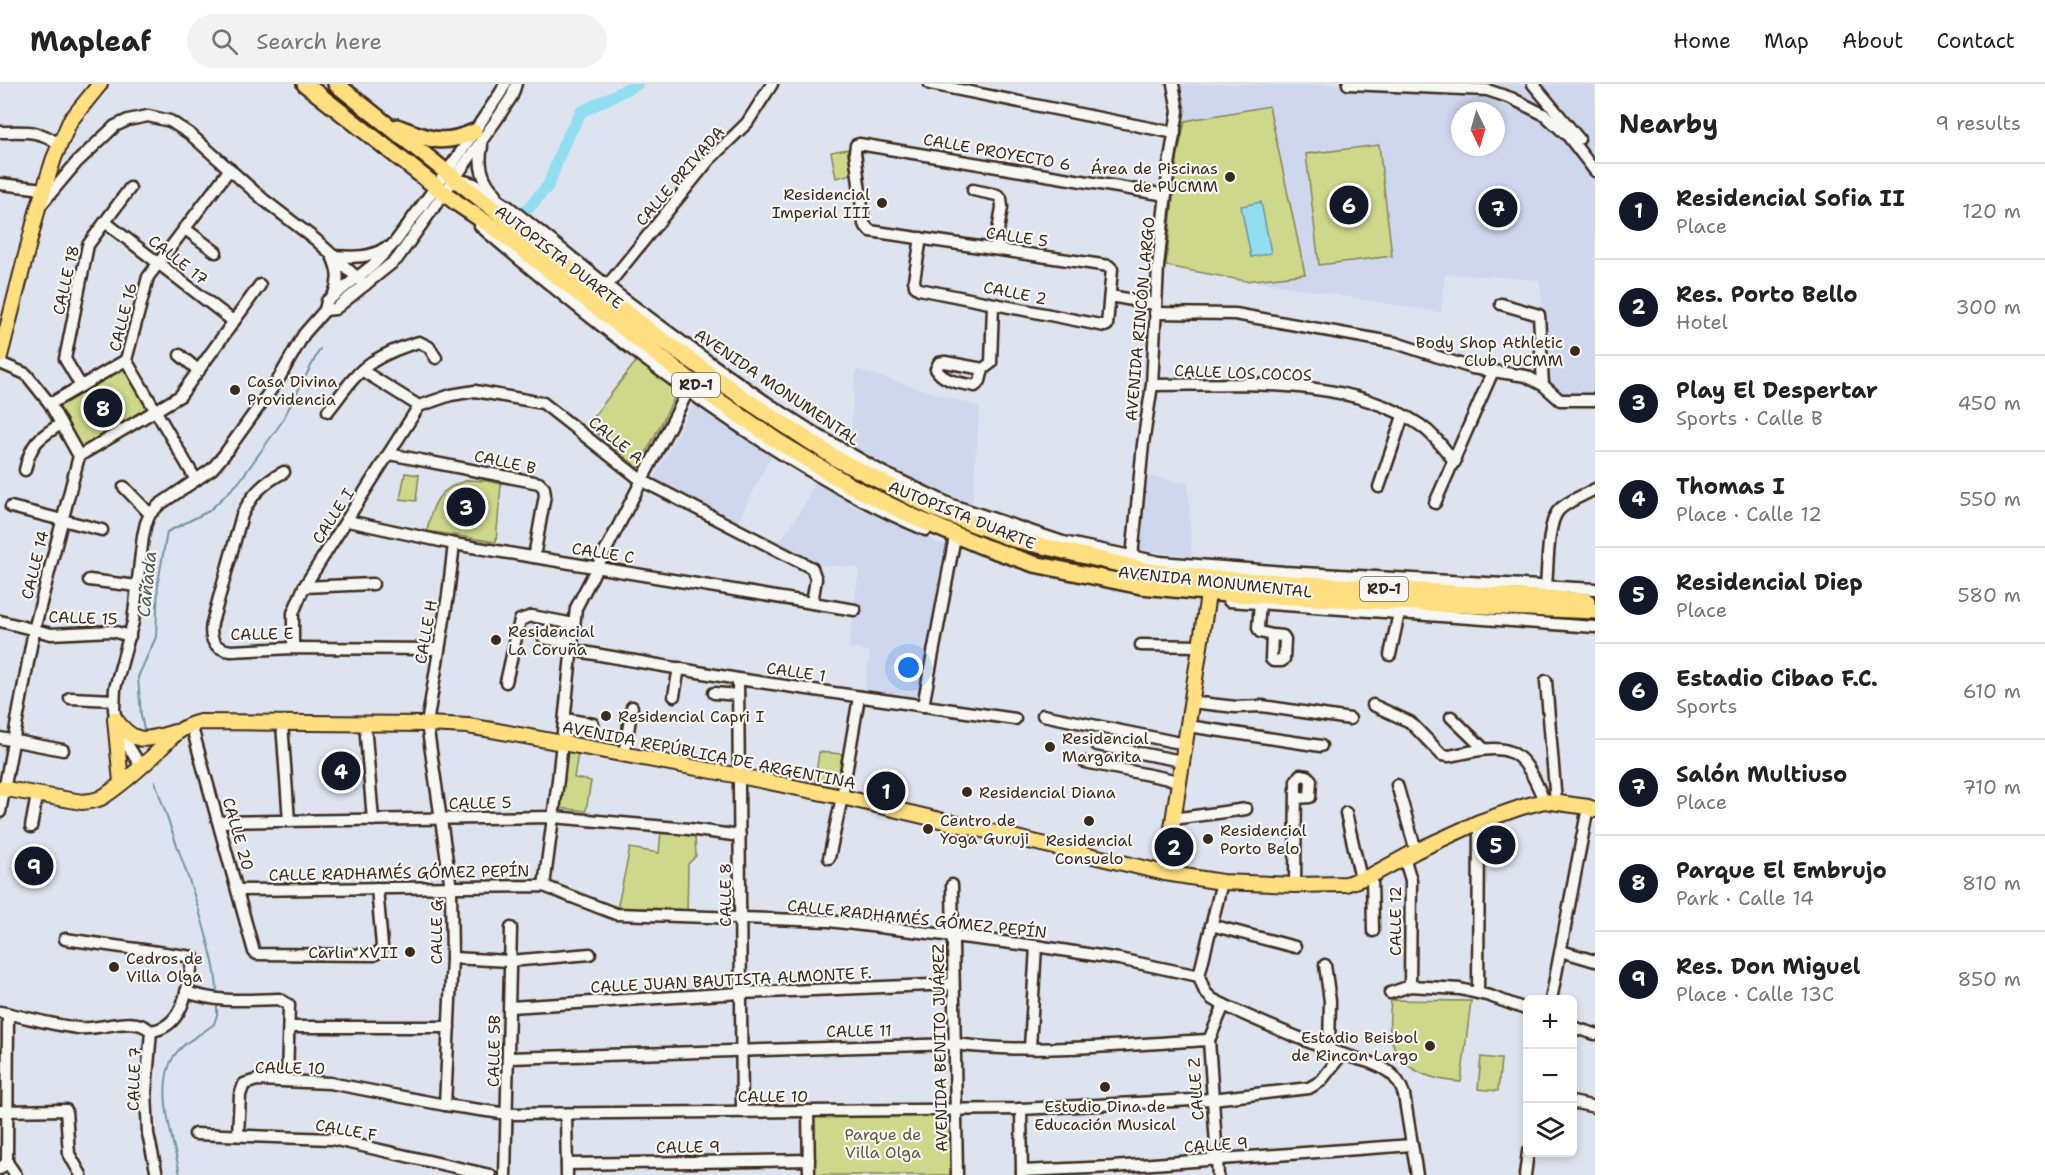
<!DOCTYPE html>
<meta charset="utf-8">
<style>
:root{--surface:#fff;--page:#f2f2f2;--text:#222;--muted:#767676;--line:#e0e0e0;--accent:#111827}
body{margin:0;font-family:"Shantell Sans",sans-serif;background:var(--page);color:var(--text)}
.controls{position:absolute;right:18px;bottom:18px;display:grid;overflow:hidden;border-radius:9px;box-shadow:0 3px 9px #0003}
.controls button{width:54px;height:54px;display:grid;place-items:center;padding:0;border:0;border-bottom:2px solid var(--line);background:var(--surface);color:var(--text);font:30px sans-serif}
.compass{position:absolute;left:1451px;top:18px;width:54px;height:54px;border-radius:50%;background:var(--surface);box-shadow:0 3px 9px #0003;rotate:175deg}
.you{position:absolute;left:909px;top:584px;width:21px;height:21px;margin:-15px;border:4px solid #fff;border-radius:50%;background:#1a73e8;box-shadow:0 0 0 9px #1a73e833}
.badge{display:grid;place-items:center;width:39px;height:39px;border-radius:50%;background:var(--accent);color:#fff;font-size:20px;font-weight:700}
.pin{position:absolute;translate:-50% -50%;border:3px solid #fff;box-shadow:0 2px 6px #0006}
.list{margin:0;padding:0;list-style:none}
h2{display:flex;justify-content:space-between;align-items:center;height:78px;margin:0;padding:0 24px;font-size:26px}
h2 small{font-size:20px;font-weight:400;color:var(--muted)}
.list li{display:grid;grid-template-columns:39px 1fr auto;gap:18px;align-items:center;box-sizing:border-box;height:96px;padding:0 24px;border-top:2px solid var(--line)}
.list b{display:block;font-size:22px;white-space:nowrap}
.list p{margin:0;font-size:20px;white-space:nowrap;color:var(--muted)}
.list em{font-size:20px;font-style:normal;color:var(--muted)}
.icon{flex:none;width:33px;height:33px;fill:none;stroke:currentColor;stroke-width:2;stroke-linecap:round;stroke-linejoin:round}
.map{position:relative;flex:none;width:1595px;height:1091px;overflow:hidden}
header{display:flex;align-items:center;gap:36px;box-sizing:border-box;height:84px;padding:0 30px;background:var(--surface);border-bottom:2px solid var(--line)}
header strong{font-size:28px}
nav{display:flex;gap:33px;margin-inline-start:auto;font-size:21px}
.search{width:420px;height:54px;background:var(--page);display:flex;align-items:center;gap:15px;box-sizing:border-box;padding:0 21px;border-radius:33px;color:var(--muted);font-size:22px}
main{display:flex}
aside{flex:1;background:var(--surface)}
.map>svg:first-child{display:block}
.built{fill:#ced7ed;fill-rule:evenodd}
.green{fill:#cdd88b;stroke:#848154;stroke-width:1.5}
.water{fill:#91def0;stroke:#6f969c;stroke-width:1.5}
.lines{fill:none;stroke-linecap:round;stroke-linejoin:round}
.stream{stroke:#6f969c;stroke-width:2}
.river{stroke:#91def0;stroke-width:12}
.minor-casing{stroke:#3b2a1e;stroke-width:15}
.major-casing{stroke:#3b2a1e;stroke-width:18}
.highway-casing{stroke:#3b2a1e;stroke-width:20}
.minor{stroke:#f6f6f2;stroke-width:10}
.major{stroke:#ffdf80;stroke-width:14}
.highway{stroke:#ffdf80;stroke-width:15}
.poi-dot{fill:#3b2a1e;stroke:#f6f6f2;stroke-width:2}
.labels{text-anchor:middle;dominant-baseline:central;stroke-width:4.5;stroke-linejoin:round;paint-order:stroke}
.shield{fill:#f6f6f2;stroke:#73675e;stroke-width:1.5}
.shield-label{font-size:15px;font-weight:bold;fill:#3b2a1e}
.street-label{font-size:16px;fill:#3b2a1e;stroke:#f6f6f2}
.poi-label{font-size:16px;fill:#3b2a1e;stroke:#f6f6f2;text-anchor:start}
.park-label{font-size:16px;fill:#605639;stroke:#f6f6f2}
.water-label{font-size:18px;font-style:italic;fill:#505752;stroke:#f6f6f2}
</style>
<header>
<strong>Mapleaf</strong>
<div class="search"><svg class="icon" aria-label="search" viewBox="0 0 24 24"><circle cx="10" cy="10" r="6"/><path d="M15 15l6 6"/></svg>Search here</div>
<nav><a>Home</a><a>Map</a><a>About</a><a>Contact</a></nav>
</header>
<main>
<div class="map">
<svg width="1595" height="1091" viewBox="0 0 1595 1091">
<rect width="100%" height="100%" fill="#dee4ef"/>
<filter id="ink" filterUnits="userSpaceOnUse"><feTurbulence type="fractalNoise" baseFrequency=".0167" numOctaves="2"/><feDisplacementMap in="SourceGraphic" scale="12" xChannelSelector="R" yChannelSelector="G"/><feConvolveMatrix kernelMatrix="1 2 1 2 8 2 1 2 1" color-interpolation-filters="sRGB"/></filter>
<g filter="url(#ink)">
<!-- built -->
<g class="built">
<path d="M1180,0H1595V311L1564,312L1554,306L1549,298L1547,289L1544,229L1539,196L1445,190L1441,229L1166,182L1177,75L1185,37ZM1460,27H1496V63H1460Z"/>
<path d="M856,285L980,323L972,420L909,393L849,361Z"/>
<path d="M694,319L771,373L738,437L654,394Z"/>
<path d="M1144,392L1188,399L1192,472L1139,466Z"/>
<path d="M814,399L843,412L851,421L947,462L919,617L864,613L870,568L849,564L859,484L818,481L778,461L805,419Z"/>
</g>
<!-- green -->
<g class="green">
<path d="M1269,22L1305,190L1246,197L1166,182L1177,75L1185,37Z"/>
<path d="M1379,61L1392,172L1319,181L1306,70Z"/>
<path d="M847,65L852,90L836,94L831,68Z"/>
<path d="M638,275L678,307L638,384L587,341Z"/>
<path d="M126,276L157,328L79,372L50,320Z"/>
<path d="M405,389L419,391L416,417L400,415Z"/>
<path d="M468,396L486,397L501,400L496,458L427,447C432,419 439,404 468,396Z"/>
<path d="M566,667L578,669L574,694L591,697L586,727L559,724Z"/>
<path d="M819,668L842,670L836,708L814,705Z"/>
<path d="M661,747L695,752L696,772L688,780L687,832L616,830L630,764L659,769Z"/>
<path d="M1391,916L1471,917L1461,998C1432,996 1399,987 1391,954C1388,942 1390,928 1391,916Z"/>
<path d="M1481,973L1501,975L1498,1007L1478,1005Z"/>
<path d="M808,1027H956L957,1091H809Z"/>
</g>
<!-- water -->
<path class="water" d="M1261,118L1271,169L1251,173L1241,122Z"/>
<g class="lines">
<!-- stream -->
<g class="stream">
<path d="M145,651L141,631L138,593L156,553L158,498L167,448L209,427L239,398L281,339L320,265"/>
<path d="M155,697C171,748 191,796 205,847C211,869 217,889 217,911"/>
<path d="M180,1091C174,1057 154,1003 174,972C184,957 201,951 214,940L217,931V920"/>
</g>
<!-- river -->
<path class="river" d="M524,129L548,102L563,62L581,28L637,0"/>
<!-- minor casing -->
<g class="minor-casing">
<g id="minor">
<path d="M930,0L1175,49"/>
<path d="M1348,0L1487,6L1511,14L1545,31L1568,52L1595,87"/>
<path d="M1533,0L1579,55"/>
<path d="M0,48C25,48 39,45 60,61"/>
<path d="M482,62C478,80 482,97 496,110"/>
<path d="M461,96L474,100L509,123L620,212L712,280L766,318L816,350L884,389L952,421L1063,458L1160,478L1284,488L1595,505"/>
<path d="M0,100L44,105"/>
<path d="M973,106L997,111L1001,114L1002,123L995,165"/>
<path d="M40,122L77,78L115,42L128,36L148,32L170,37L190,50L264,116L316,156L365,201"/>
<path d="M105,138L233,237"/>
<path d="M480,142C571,220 665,295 766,360C818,393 870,423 926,446"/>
<path d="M184,144L216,168"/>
<path d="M921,154L914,196L915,202L919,205L1105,242L1107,241L1112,185L1109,182L870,147L864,140L855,68L856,61L859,60L1166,111"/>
<path d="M607,202L709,76L747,39L772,0"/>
<path d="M334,210C340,196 338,185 332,172C351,173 369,175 385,164"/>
<path d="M1110,212L1155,220"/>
<path d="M1501,220L1539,231L1543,301"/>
<path d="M325,226L335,225L397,175L497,35L512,12L516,0"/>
<path d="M1155,229L1235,230L1396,259L1472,284L1526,292L1543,301L1560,316H1595"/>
<path d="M180,271L199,287"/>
<path d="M0,279L26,290L50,320L79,372L34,546L0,728"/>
<path d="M983,285L945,278L939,279L936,285C944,298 961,299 975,302L980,297L983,285L991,279L993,221"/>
<path d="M363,287L419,322L451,311L475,307L543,319L641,396L812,484L816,495L812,519"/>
<path d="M1152,301C1238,301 1346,291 1420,341C1435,351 1444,365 1455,378"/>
<path d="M81,302L65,275L88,161L130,104"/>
<path d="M50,320L126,276"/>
<path d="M328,327C341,311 354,290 372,278C385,270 404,262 419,258L429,263L436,274"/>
<path d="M389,370L539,399L544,404L545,411L534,473"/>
<path d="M79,372L180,312L260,201"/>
<path d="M25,386C31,359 38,354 61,340"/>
<path d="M284,388C263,399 252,410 242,431L212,539C209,555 214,565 231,567L293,564L438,565"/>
<path d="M196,396L126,276L148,193L230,85"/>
<path d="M124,403L150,430"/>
<path d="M1379,403L1403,332"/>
<path d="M1435,419L1493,287"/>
<path d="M11,423L102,446"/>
<path d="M348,437L454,460L855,526"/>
<path d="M1132,473L1143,360L1152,301L1158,183L1169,81L1178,27L1173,0"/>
<path d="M89,496L137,502"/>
<path d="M1546,502C1548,483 1547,441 1558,427C1567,417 1583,412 1595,405"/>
<path d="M304,503L373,500"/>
<path d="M1229,517L1595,543"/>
<path d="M1260,519L1258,544L1260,548L1272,551L1271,575L1273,577H1282L1284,575L1285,555L1283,552L1272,551"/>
<path d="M0,537L51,550L112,547L130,552"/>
<path d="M544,554L572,559"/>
<path d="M1141,561L1200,562"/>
<path d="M293,564V529L304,503L419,322"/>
<path d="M572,566L738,595L1015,635"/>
<path d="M1390,571L1399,529"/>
<path d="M738,595L742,1027"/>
<path d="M1546,597L1556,718"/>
<path d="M506,598L520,536L532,532L574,540"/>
<path d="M714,609L738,611"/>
<path d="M674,612L679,584"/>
<path d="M70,614L114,616"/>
<path d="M1191,618L1236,623L1262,622L1350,635"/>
<path d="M1373,621L1410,638L1442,671L1449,672C1507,660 1520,657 1544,717"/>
<path d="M923,622L954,458"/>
<path d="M1043,631L1185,660"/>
<path d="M1451,633L1484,665"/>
<path d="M565,635L593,640"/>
<path d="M282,639L289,737"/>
<path d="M191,640L254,868L257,870L374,871L380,867L382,862L377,804"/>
<path d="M365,640L373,736"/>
<path d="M1188,642L1321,662"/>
<path d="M0,654L63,666"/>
<path d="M1097,661L1182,677"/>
<path d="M624,671L632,623"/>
<path d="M1085,678L1179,697"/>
<path d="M140,681L119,647L114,626L115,604L133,538L143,452L146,439L150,430L159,421L212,385L224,371L278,296L304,250L325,226L327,217L373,181L396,157L456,75L501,8L505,0"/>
<path d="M1397,701L1416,767"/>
<path d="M1346,729L1361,795"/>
<path d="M1173,735L1246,725"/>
<path d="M219,738L553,733L689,745L740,752"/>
<path d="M31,743L37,711"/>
<path d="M1404,773L1411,796L1410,902"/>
<path d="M829,774L842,713L859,613"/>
<path d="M1372,791L1373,847"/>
<path d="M1222,798L1199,892L1205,908L1212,915C1251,935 1291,951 1332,967C1351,974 1372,976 1389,988C1397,994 1401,1001 1404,1011L1417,1091"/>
<path d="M952,801L957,1091"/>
<path d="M1295,801L1296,697L1300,691L1307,692L1311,696L1310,713L1296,714"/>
<path d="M544,802L558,696L576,524L688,307"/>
<path d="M238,806L544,802L616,830L829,837L1036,862L1119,875L1199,892"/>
<path d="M1211,841L1295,863"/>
<path d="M65,855L193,873C188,901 185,943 151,947"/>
<path d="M1561,867L1595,877"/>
<path d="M452,874L510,877L590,870"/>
<path d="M1325,881L1330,917L1329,965"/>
<path d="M186,908C220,919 244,916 279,915L289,921L287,997"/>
<path d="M1478,908L1479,738"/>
<path d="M1390,909L1410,902L1460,905L1490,912L1528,926"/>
<path d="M1551,916L1588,723"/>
<path d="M510,923L741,909L953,900"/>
<path d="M0,928C26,933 52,941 78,944C101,947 132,930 151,947L146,1007L148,1050L157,1091"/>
<path d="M289,943H449"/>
<path d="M1572,943L1595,950"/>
<path d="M1030,964L1036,862"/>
<path d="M509,974L955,960C1036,971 1127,960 1209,956"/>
<path d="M1572,1018L1595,1023"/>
<path d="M445,1021L452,874L451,804L427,640L448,511L454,460"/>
<path d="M1021,1025L1022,1091"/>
<path d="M0,1027L66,1026L69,1070L81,1091"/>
<path d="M808,1027L809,1091"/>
<path d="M566,1030L567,1091"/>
<path d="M195,1050L332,1055L490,1091"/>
<path d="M238,1051L240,1011L244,1000L257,996L330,999L445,1021L508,1030L1021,1025L1212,1015L1309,1004L1321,997L1342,970"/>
<path d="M7,1078L16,1091"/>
<path d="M567,1080L809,1076"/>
<path d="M0,1085L7,1078L8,930"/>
<path d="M1022,1087L1112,1083L1412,1061"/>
<path d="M505,1091L511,844"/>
<path d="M1218,1091L1209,956L1224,921"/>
<path d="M1525,1091L1528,1068"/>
</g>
</g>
<!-- major casing -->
<g class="major-casing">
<g id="major">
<path d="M0,272L38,124L54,74L70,37L100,0"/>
<path d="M115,635C135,662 146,656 175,648"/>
<path d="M115,635L121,698"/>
<path d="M0,704L82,718C89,717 95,717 101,714C116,705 139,685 152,673C168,658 177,643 200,638L427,640L468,642L492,646L740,692L842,713L1165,789L1222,798L1295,801L1346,800L1372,791L1416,767L1479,738L1522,723L1544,717L1588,723L1595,726"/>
<path d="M1165,789L1210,498"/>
</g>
</g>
<!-- highway casing -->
<g class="highway-casing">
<g id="highway">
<path d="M305,0L457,119L500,148L700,304L777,357L849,401L918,435L982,462L1034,480L1141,502L1227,510L1595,527"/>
<path d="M336,0L455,95L650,247L742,313L837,375L937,426L1013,455L1149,487L1210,494L1587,517"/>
<path d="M397,43C428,55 442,62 474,48"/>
</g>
</g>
<!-- minor -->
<use href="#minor" class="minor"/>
<!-- major -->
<use href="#major" class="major"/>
<!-- highway -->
<use href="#highway" class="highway"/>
</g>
</g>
<!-- markers -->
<g class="poi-dot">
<circle cx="1230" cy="93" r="6"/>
<circle cx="882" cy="119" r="6"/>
<circle cx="1575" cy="267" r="6"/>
<circle cx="235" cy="306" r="6"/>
<circle cx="496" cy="556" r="6"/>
<circle cx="606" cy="632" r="6"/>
<circle cx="1050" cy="663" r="6"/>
<circle cx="967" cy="708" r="6"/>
<circle cx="1089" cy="737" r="6"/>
<circle cx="928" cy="745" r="6"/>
<circle cx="1208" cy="755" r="6"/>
<circle cx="410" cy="868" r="6"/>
<circle cx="114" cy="883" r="6"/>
<circle cx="1430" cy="962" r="6"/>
<circle cx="1105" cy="1003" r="6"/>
</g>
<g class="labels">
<!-- shield labels -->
<g class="shield">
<rect x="672" y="289" width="48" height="24" rx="4.5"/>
<rect x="1360" y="493" width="48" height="24" rx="4.5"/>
</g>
<g class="shield-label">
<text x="696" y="301">RD-1</text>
<text x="1384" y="505">RD-1</text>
</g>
<!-- street labels -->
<g class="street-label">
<text transform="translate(997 68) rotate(10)">CALLE PROYECTO 6</text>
<text transform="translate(680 92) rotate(-49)">CALLE PRIVADA</text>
<text transform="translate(1017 153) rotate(8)">CALLE 5</text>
<text transform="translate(559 173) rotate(38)">AUTOPISTA DUARTE</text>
<text transform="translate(178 176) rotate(38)">CALLE 17</text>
<text transform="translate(66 196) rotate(-77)">CALLE 18</text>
<text transform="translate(1015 209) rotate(11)">CALLE 2</text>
<text transform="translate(123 233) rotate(-76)">CALLE 16</text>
<text transform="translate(1140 235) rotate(-85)">AVENIDA RINCÓN LARGO</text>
<text transform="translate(1243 289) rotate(2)">CALLE LOS COCOS</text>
<text transform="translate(777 303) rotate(34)">AVENIDA MONUMENTAL</text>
<text transform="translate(616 356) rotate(39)">CALLE A</text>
<text transform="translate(505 378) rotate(12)">CALLE B</text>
<text transform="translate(962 431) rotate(22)">AUTOPISTA DUARTE</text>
<text transform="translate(333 432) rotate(-57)">CALLE I</text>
<text transform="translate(603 469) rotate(9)">CALLE C</text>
<text transform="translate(35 481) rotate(-76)">CALLE 14</text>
<text transform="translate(1215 498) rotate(6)">AVENIDA MONUMENTAL</text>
<text transform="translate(83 534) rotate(2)">CALLE 15</text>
<text transform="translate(426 548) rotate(-80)">CALLE H</text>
<text transform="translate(262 550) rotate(-1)">CALLE E</text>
<text transform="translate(796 588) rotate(8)">CALLE 1</text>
<text transform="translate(709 671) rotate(11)">AVENIDA REPÚBLICA DE ARGENTINA</text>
<text transform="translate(480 719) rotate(-1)">CALLE 5</text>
<text transform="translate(238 750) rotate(74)">CALLE 20</text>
<text transform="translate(399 789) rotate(-1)">CALLE RADHAMÉS GÓMEZ PEPÍN</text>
<text transform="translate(725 811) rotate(-90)">CALLE 8</text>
<text transform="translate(917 835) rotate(6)">CALLE RADHAMÉS GÓMEZ PEPÍN</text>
<text transform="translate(1395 837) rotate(-90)">CALLE 12</text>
<text transform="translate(436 848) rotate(-90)">CALLE G</text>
<text transform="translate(731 896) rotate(-3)">CALLE JUAN BAUTISTA ALMONTE F.</text>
<text transform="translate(859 947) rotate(-1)">CALLE 11</text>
<text transform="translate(940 964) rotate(-91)">AVENIDA BENITO JUÁREZ</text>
<text transform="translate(494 967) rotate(-89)">CALLE 5B</text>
<text transform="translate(290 984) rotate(1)">CALLE 10</text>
<text transform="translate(134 995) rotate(-88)">CALLE 7</text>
<text transform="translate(1196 1005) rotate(-94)">CALLE Z</text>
<text x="773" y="1012">CALLE 10</text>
<text transform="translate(346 1046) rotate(10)">CALLE F</text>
<text transform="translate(1216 1061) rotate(-4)">CALLE 9</text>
<text transform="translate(688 1063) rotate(-1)">CALLE 9</text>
</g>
<!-- poi labels -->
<g class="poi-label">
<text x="1218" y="84" text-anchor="end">Área de Piscinas<tspan x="1218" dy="18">de PUCMM</tspan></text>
<text x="870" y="110" text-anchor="end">Residencial<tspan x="870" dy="18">Imperial III</tspan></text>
<text x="1563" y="258" text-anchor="end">Body Shop Athletic<tspan x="1563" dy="18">Club PUCMM</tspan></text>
<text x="247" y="297">Casa Divina<tspan x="247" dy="18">Providencia</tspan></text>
<text x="508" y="547">Residencial<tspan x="508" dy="18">La Coruña</tspan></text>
<text x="618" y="632">Residencial Capri I</text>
<text x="1062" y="654">Residencial<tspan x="1062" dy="18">Margarita</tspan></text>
<text x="979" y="708">Residencial Diana</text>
<text x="940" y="736">Centro de<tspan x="940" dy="18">Yoga Guruji</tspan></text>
<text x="1220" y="746">Residencial<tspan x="1220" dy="18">Porto Belo</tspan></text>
<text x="1089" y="756" text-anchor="middle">Residencial<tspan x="1089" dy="18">Consuelo</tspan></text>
<text x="398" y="868" text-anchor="end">Carlin XVII</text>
<text x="126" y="874">Cedros de<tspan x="126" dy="18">Villa Olga</tspan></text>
<text x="1418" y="953" text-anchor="end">Estadio Beisbol<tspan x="1418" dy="18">de Rincon Largo</tspan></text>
<text x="1105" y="1022" text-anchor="middle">Estudio Dina de<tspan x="1105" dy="18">Educación Musical</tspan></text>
</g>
<!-- park labels -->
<g class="park-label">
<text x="883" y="1050">Parque de<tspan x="883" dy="18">Villa Olga</tspan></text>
</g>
<!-- water labels -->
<g class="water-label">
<text transform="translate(147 500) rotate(-84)">Cañada</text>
</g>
</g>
</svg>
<div class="controls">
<button>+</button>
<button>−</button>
<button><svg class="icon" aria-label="layers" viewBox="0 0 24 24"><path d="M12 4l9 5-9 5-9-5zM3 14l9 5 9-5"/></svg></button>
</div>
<svg class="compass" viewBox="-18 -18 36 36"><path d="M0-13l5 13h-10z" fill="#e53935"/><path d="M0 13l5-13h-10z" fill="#767676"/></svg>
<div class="you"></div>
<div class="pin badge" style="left:886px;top:707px">1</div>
<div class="pin badge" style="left:1174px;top:763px">2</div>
<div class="pin badge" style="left:466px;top:423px">3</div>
<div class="pin badge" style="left:341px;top:687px">4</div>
<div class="pin badge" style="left:1496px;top:761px">5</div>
<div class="pin badge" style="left:1349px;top:121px">6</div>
<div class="pin badge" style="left:1498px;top:124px">7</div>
<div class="pin badge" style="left:103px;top:324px">8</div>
<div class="pin badge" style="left:34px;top:782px">9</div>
</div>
<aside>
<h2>Nearby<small>9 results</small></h2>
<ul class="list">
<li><span class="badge">1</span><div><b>Residencial Sofia II</b><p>Place</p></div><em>120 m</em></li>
<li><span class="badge">2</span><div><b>Res. Porto Bello</b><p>Hotel</p></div><em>300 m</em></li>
<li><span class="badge">3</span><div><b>Play El Despertar</b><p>Sports · Calle B</p></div><em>450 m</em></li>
<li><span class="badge">4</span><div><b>Thomas I</b><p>Place · Calle 12</p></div><em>550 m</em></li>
<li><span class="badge">5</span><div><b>Residencial Diep</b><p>Place</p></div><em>580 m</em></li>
<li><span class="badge">6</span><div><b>Estadio Cibao F.C.</b><p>Sports</p></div><em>610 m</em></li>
<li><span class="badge">7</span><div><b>Salón Multiuso</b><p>Place</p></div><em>710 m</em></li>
<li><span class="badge">8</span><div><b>Parque El Embrujo</b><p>Park · Calle 14</p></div><em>810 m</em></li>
<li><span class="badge">9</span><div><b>Res. Don Miguel</b><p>Place · Calle 13C</p></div><em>850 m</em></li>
</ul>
</aside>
</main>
